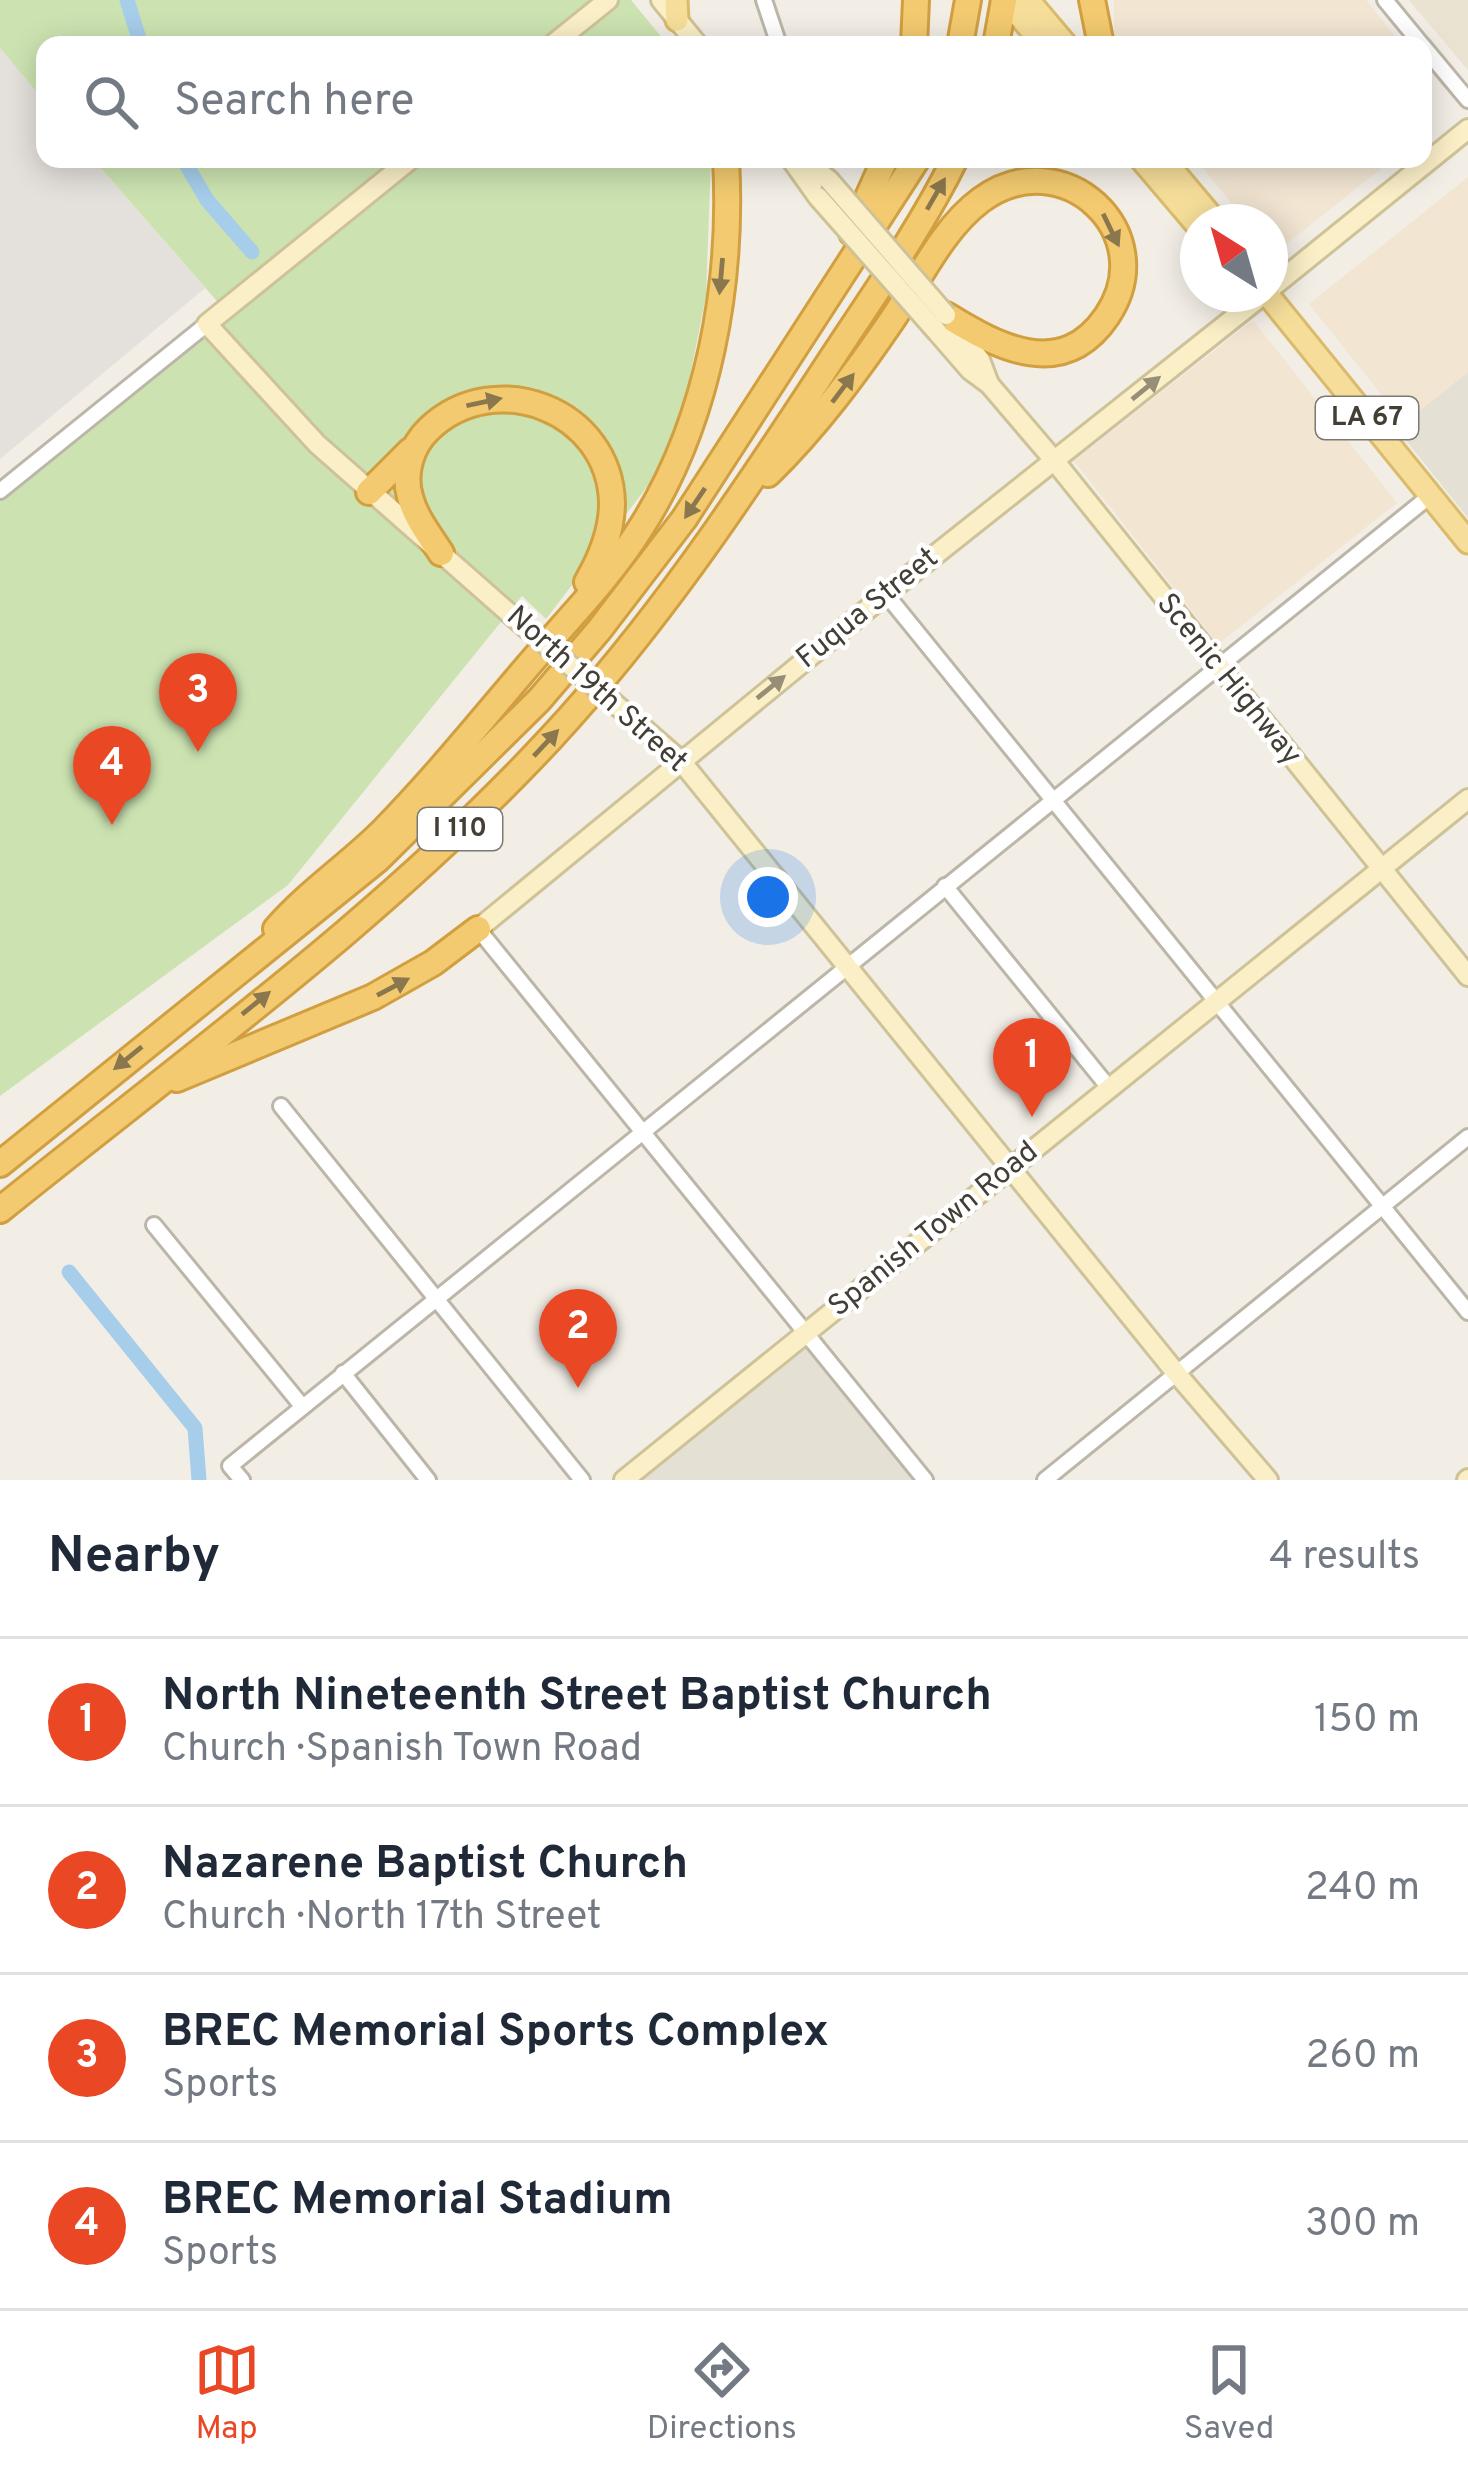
<!DOCTYPE html>
<meta charset="utf-8">
<style>
:root{--surface:#fff;--page:#f2f2f3;--text:#1f2937;--muted:#747a83;--line:#e0e1e3;--accent:#ea4725}
body{margin:0;font-family:Overpass,sans-serif;background:var(--page);color:var(--text)}
.compass{position:absolute;left:1180px;top:204px;width:108px;height:108px;border-radius:50%;background:var(--surface);box-shadow:0 6px 30px #0003;rotate:323deg}
.you{position:absolute;left:768px;top:897px;width:42px;height:42px;margin:-30px;border:9px solid #fff;border-radius:50%;background:#1a73e8;box-shadow:0 0 0 18px #1a73e833}
.badge{display:grid;place-items:center;width:78px;height:78px;border-radius:50%;background:var(--accent);color:#fff;font-size:39px;font-weight:700}
.pin{position:absolute;translate:-50% -99px;filter:drop-shadow(0 3px 6px #0008)}
.pin::after{content:'';position:absolute;top:63px;width:42px;height:36px;background:inherit;clip-path:polygon(0 0,100% 0,50% 100%)}
.list{margin:0;padding:0;list-style:none}
h2{display:flex;justify-content:space-between;align-items:center;height:156px;margin:0;padding:0 48px;font-size:51px}
h2 small{font-size:39px;font-weight:400;color:var(--muted)}
.list li{display:grid;grid-template-columns:78px 1fr auto;gap:36px;align-items:center;box-sizing:border-box;height:168px;padding:0 48px;border-top:3px solid var(--line)}
.list b{display:block;font-size:45px;white-space:nowrap}
.list p{margin:0;font-size:39px;white-space:nowrap;color:var(--muted)}
.list em{font-size:39px;font-style:normal;color:var(--muted)}
.icon{flex:none;width:66px;height:66px;fill:none;stroke:currentColor;stroke-width:2;stroke-linecap:round;stroke-linejoin:round}
.map{position:relative;flex:none;width:1468px;height:1480px;overflow:hidden}
.search{position:absolute;background:var(--surface);box-shadow:0 6px 30px #0003;left:36px;right:36px;top:36px;height:132px;display:flex;align-items:center;gap:30px;box-sizing:border-box;padding:0 42px;border-radius:24px;color:var(--muted);font-size:45px}
.sheet{height:828px;background:var(--surface)}
nav{display:flex;justify-content:space-around;align-items:center;box-sizing:border-box;height:168px;border-top:3px solid var(--line);background:var(--surface);font-size:33px;color:var(--muted)}
nav a{display:grid;justify-items:center;gap:6px}
nav .on{color:var(--accent)}
.map>svg:first-child{display:block}
.residential{fill:#e5e0d4}
.commercial{fill:#f2e5d2}
.industrial{fill:#e4e0db}
.education{fill:#eae3d1}
.green{fill:#cce3b1}
.lines{fill:none;stroke-linecap:round;stroke-linejoin:round}
.canal{stroke:#a6cdea;stroke-width:15}
.street-casing{stroke:#bcb6a9;stroke-width:20}
.secondary-casing{stroke:#cec298;stroke-width:24}
.primary-casing{stroke:#dabb6b;stroke-width:27}
.highway-casing{stroke:#d19f40;stroke-width:30}
.street{stroke:#fff;stroke-width:14}
.secondary{stroke:#faefc7;stroke-width:18}
.primary{stroke:#f6de9a;stroke-width:21}
.highway{stroke:#f3ca70;stroke-width:24}
.secondary-bridge-casing{stroke:#cec298;stroke-width:24;stroke-linecap:butt}
.secondary-bridge{stroke:#faefc7;stroke-width:18}
.oneway{fill:#8a774d}
.oneway2{fill:#968e77}
.labels{text-anchor:middle;dominant-baseline:central;stroke-width:9;stroke-linejoin:round;paint-order:stroke}
.shield{fill:#fff;stroke:#7c7972;stroke-width:3}
.shield-label{font-size:27px;font-weight:bold;fill:#443f36}
.street-label{font-size:30px;fill:#443f36;stroke:#fff}
</style>
<div class="map">
<svg width="1468" height="1480" viewBox="0 0 1468 1480">
<rect width="100%" height="100%" fill="#f2eee6"/>
<!-- residential -->
<g class="residential">
<path d="M1468,372V518L1400,433L1404,423Z"/>
<path d="M807,1335L926,1480H624Z"/>
</g>
<!-- commercial -->
<g class="commercial">
<path d="M1114,0H1366L1402,45H1114Z"/>
<path d="M1195,159H1393L1274,254L1270,250V222H1247Z"/>
<path d="M1468,177V372L1404,423L1309,304Z"/>
<path d="M1253,320L1397,503L1218,644L1074,461Z"/>
</g>
<!-- industrial -->
<path class="industrial" d="M0,48L45,102V159H93L205,288L0,459Z"/>
<!-- education -->
<path class="education" d="M1409,0H1468V70Z"/>
<!-- green -->
<g class="green">
<path d="M0,0H631L668,45H45V102L0,48Z"/>
<path d="M93,159H711L706,296L689,381L666,462L546,619L522,596L288,885L0,1096V499L229,315Z"/>
</g>
<g class="lines">
<!-- canal -->
<g class="canal">
<path d="M127,0L141,45"/>
<path d="M183,159L207,200L252,252"/>
<path d="M69,1272L195,1428L199,1480"/>
</g>
<!-- street casing -->
<g class="street-casing">
<g id="street">
<path d="M764,0L779,45"/>
<path d="M1385,0L1422,45"/>
<path d="M1423,46L1468,100"/>
<path d="M0,491L207,324"/>
<path d="M886,594L1468,1312"/>
<path d="M945,886L1110,1089"/>
<path d="M478,929L925,1480"/>
<path d="M281,1106L582,1480"/>
<path d="M154,1225L302,1406"/>
<path d="M343,1373L428,1480"/>
<path d="M242,1480L230,1466L1431,495"/>
<path d="M1045,1480L1468,1137"/>
</g>
</g>
<!-- secondary casing -->
<g class="secondary-casing">
<g id="secondary">
<path d="M661,0L698,45"/>
<path d="M552,45L608,0"/>
<path d="M411,159L207,324L317,444L509,613"/>
<path d="M791,159L818,197"/>
<path d="M802,159L829,180"/>
<path d="M1270,289L1468,129"/>
<path d="M951,322L980,360L989,384"/>
<path d="M938,333L970,370L989,384L1053,459L1468,976"/>
<path d="M642,727L681,761L1177,1374L1268,1480"/>
<path d="M478,929L886,594L1264,294"/>
<path d="M624,1480L1468,799"/>
<path d="M1467,1480L1468,1479"/>
</g>
</g>
<!-- primary casing -->
<g class="primary-casing">
<g id="primary">
<path d="M676,0L677,20"/>
<path d="M1006,0L1044,45"/>
<path d="M1028,0L1066,45"/>
<path d="M1141,159L1198,226"/>
<path d="M1163,159L1216,222"/>
<path d="M1267,294L1468,542"/>
</g>
</g>
<!-- highway casing -->
<g class="highway-casing">
<g id="highway">
<path d="M1092,0L1101,45"/>
<path d="M914,45L916,0"/>
<path d="M960,45L968,0"/>
<path d="M996,45L1004,0"/>
<path d="M852,233L885,159"/>
<path d="M768,474C816,427 856,373 894,317C920,278 943,228 981,200C1062,140 1163,233 1107,316C1062,382 998,347 946,315"/>
<path d="M369,492L410,451"/>
<path d="M441,553C430,536 415,517 410,497C403,473 411,446 429,429C495,366 610,410 612,503C612,531 601,558 587,582"/>
<path d="M276,929C308,892 349,865 383,831C432,781 476,727 521,674C562,625 608,581 642,526C709,420 733,283 726,159"/>
<path d="M177,1079L373,997L433,963L478,929"/>
<path d="M0,1164L377,860L539,700L599,630L684,519L917,159"/>
<path d="M0,1210C187,1059 387,915 551,738C654,627 738,502 821,375C867,304 918,234 955,159"/>
</g>
</g>
<!-- street -->
<use href="#street" class="street"/>
<!-- secondary -->
<use href="#secondary" class="secondary"/>
<!-- primary -->
<use href="#primary" class="primary"/>
<!-- highway -->
<use href="#highway" class="highway"/>
<!-- secondary-bridge casing -->
<g class="secondary-bridge-casing">
<g id="secondary-bridge">
<path d="M829,180L946,315"/>
<path d="M818,197L938,333"/>
<path d="M509,613L642,727"/>
</g>
</g>
<!-- secondary-bridge -->
<use href="#secondary-bridge" class="secondary-bridge"/>
</g>
<!-- one-way arrows -->
<defs><path id="oneway-solid" d="M-6-.8H1V-3.2L6.5 0L1 3.2V.8H-6Z" transform="scale(3)"/></defs>
<g class="oneway">
<use href="#oneway-solid" transform="translate(936 194) rotate(-60)"/>
<use href="#oneway-solid" transform="translate(1111 230) rotate(64)"/>
<use href="#oneway-solid" transform="translate(721 276) rotate(95)"/>
<use href="#oneway-solid" transform="translate(843 388) rotate(-53)"/>
<use href="#oneway-solid" transform="translate(484 402) rotate(-12)"/>
<use href="#oneway-solid" transform="translate(695 503) rotate(124)"/>
<use href="#oneway-solid" transform="translate(546 743) rotate(-47)"/>
<use href="#oneway-solid" transform="translate(393 987) rotate(-28)"/>
<use href="#oneway-solid" transform="translate(256 1003) rotate(-39)"/>
<use href="#oneway-solid" transform="translate(128 1058) rotate(141)"/>
</g>
<g class="oneway2">
<use href="#oneway-solid" transform="translate(1146 388) rotate(-39)"/>
<use href="#oneway-solid" transform="translate(771 687) rotate(-39)"/>
</g>
<g class="labels">
<!-- shield labels -->
<g class="shield">
<rect x="1316" y="397" width="102" height="42" rx="9"/>
<rect x="418" y="808" width="84" height="42" rx="9"/>
</g>
<g class="shield-label">
<text x="1367" y="418">LA 67</text>
<text x="460" y="829">I 110</text>
</g>
<!-- street labels -->
<g class="street-label">
<text transform="translate(868 609) rotate(-39)">Fuqua Street</text>
<text transform="translate(1228 680) rotate(51)">Scenic Highway</text>
<text transform="translate(596 690) rotate(42)">North 19th Street</text>
<text transform="translate(934 1230) rotate(-39)">Spanish Town Road</text>
</g>
</g>
</svg>
<svg class="compass" viewBox="-18 -18 36 36"><path d="M0-13l5 13h-10z" fill="#e53935"/><path d="M0 13l5-13h-10z" fill="#747a83"/></svg>
<div class="you"></div>
<div class="pin badge" style="left:1032px;top:1117px">1</div>
<div class="pin badge" style="left:578px;top:1388px">2</div>
<div class="pin badge" style="left:198px;top:752px">3</div>
<div class="pin badge" style="left:112px;top:825px">4</div>
<div class="search"><svg class="icon" aria-label="search" viewBox="0 0 24 24"><circle cx="10" cy="10" r="6"/><path d="M15 15l6 6"/></svg>Search here</div>
</div>
<section class="sheet">
<h2>Nearby<small>4 results</small></h2>
<ul class="list">
<li><span class="badge">1</span><div><b>North Nineteenth Street Baptist Church</b><p>Church · Spanish Town Road</p></div><em>150 m</em></li>
<li><span class="badge">2</span><div><b>Nazarene Baptist Church</b><p>Church · North 17th Street</p></div><em>240 m</em></li>
<li><span class="badge">3</span><div><b>BREC Memorial Sports Complex</b><p>Sports</p></div><em>260 m</em></li>
<li><span class="badge">4</span><div><b>BREC Memorial Stadium</b><p>Sports</p></div><em>300 m</em></li>
</ul>
</section>
<nav>
<a class="on"><svg class="icon" aria-label="map" viewBox="0 0 24 24"><path d="M3 6l6-2 6 2 6-2v14l-6 2-6-2-6 2zM9 4v14M15 6v14"/></svg>Map</a>
<a><svg class="icon" aria-label="directions" viewBox="0 0 24 24"><path d="M12 3l9 9-9 9-9-9zM9 14v-3h6M13 9l2 2-2 2"/></svg>Directions</a>
<a><svg class="icon" aria-label="saved" viewBox="0 0 24 24"><path d="M7 4h10v16l-5-4-5 4z"/></svg>Saved</a>
</nav>
